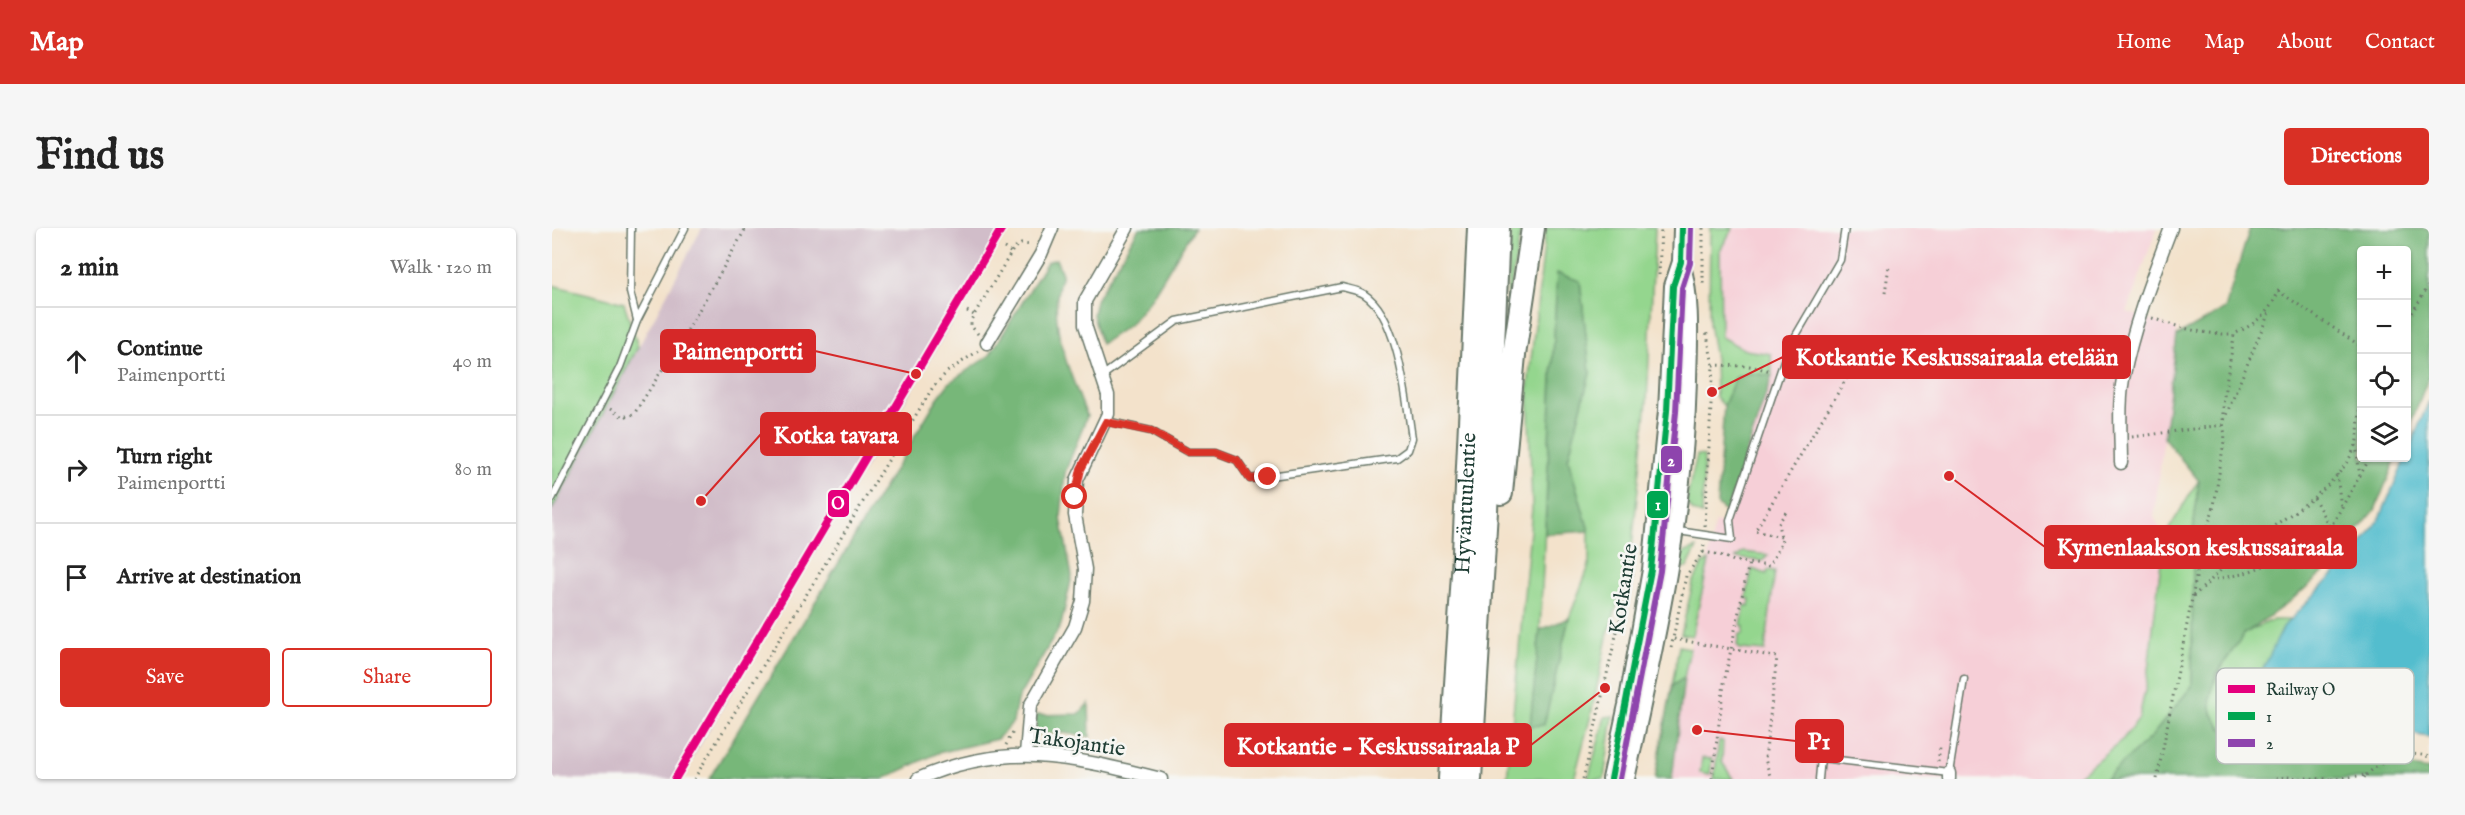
<!DOCTYPE html>
<meta charset="utf-8">
<style>
:root{--surface:#fff;--page:#f6f6f6;--text:#222;--muted:#767676;--line:#e0e0e0;--accent:#d93025}
body{margin:0;font-family:"IM FELL English",serif;background:var(--page);color:var(--text)}
.controls{position:absolute;right:18px;top:18px;display:grid;overflow:hidden;border-radius:6px;box-shadow:0 2px 4px #0004}
.controls button{width:54px;height:54px;display:grid;place-items:center;padding:0;border:0;border-bottom:2px solid var(--line);background:var(--surface);color:var(--text);font:30px sans-serif}
.stop{position:absolute;width:18px;height:18px;margin:-14px;border:4px solid #d93025;border-radius:50%;background:#fff}
.stop.end{background:#d93025;border-color:#fff;box-shadow:0 2px 6px #0008}
.list{margin:0;padding:0;list-style:none}
h2{display:flex;justify-content:space-between;align-items:center;height:78px;margin:0;padding:0 24px;font-size:26px}
h2 small{font-size:20px;font-weight:400;color:var(--muted)}
.list li{display:grid;grid-template-columns:39px 1fr auto;gap:18px;align-items:center;box-sizing:border-box;height:108px;padding:0 24px;border-top:2px solid var(--line)}
.list b{display:block;font-size:22px;white-space:nowrap}
.list p{margin:0;font-size:20px;white-space:nowrap;color:var(--muted)}
.list em{font-size:20px;font-style:normal;color:var(--muted)}
.actions{display:flex;gap:12px;padding:18px 24px}
.actions a{flex:1;padding:14px 0;border:2px solid var(--accent);border-radius:6px;text-align:center;font-size:21px;color:var(--accent)}
.actions .main{background:var(--accent);color:#fff}
.icon{flex:none;width:33px;height:33px;fill:none;stroke:currentColor;stroke-width:2;stroke-linecap:round;stroke-linejoin:round}
.map{position:relative;flex:none;width:1877px;height:551px;overflow:hidden;border-radius:6px}
header{display:flex;align-items:center;gap:36px;box-sizing:border-box;height:84px;padding:0 30px;background:var(--accent);color:#fff}
header strong{font-size:28px}
nav{display:flex;gap:33px;margin-inline-start:auto;font-size:21px}
.intro{display:flex;align-items:center;justify-content:space-between;box-sizing:border-box;height:144px;padding:0 36px}
h1{margin:0;font-size:42px}
.button{padding:15px 27px;border-radius:6px;background:var(--accent);color:#fff;font-size:21px;font-weight:700}
main{display:flex;gap:36px;padding:0 36px}
aside{flex:1;background:var(--surface);border-radius:6px;box-shadow:0 2px 4px #0004}
.map>svg:first-child{display:block}
.built{fill:#f6cfd7}
.industrial{fill:#d1bdc9}
.green{fill:#94d68e;stroke:#5a8a61;stroke-width:1.5;fill-rule:evenodd}
.forest{fill:#77b779;stroke:#4b7a56;stroke-width:1.5}
.water{fill:#53bdce;stroke:#397d81;stroke-width:1.5}
.lines{fill:none;stroke-linecap:round;stroke-linejoin:round}
.lane-casing{stroke:#697769;stroke-width:9}
.street-casing{stroke:#697769;stroke-width:15}
.secondary-casing{stroke:#697769;stroke-width:20}
.highway-casing{stroke:#697769;stroke-width:26}
.path{stroke:#697769;stroke-width:3;stroke-dasharray:1.5 4.5;stroke-linecap:butt}
.lane{stroke:#fff;stroke-width:6}
.street{stroke:#fff;stroke-width:12}
.secondary{stroke:#fff;stroke-width:16}
.highway{stroke:#fff;stroke-width:22}
.bus-1-casing{stroke:#f6f6f2;stroke-width:10}
.bus-2-casing{stroke:#f6f6f2;stroke-width:10}
.bus-1{stroke:#00a651;stroke-width:6}
.bus-2{stroke:#8e44ad;stroke-width:6}
.rail-1-casing{stroke:#f6f6f2;stroke-width:12}
.rail-1{stroke:#e5007d;stroke-width:8}
.route{stroke:#d93025;stroke-width:8}
.labels{text-anchor:middle;dominant-baseline:central;stroke-width:5;stroke-linejoin:round;paint-order:stroke}
.street-label{font-size:22px;fill:#1f3d34;stroke:#f6f6f2}
.key{fill:#f6f6f2;stroke:#b6beb9;stroke-width:1.5}
.key-label{font-size:16px;fill:#1f3d34}
.leader{fill:none;stroke:#d62828;stroke-width:2}
.callout-dot{fill:#d62828;stroke:#f6f6f2;stroke-width:2}
.callout{fill:#d62828;stroke:#d62828;stroke-width:2}
.callout-label{font-size:24px;text-anchor:middle;font-weight:bold;fill:#fff}
.line-badge{stroke:#f6f6f2;stroke-width:2}
.badge-label{font-size:16px;text-anchor:middle;font-weight:bold;fill:#fff}
</style>
<header>
<strong>Map</strong>
<nav><a>Home</a><a>Map</a><a>About</a><a>Contact</a></nav>
</header>
<div class="intro"><h1>Find us</h1><a class="button">Directions</a></div>
<main>
<aside>
<h2>2 min<small>Walk · 120 m</small></h2>
<ul class="list">
<li><svg class="icon" aria-label="ahead" viewBox="0 0 24 24"><path d="M12 20V5M6 11l6-6 6 6"/></svg><div><b>Continue</b><p>Paimenportti</p></div><em>40 m</em></li>
<li><svg class="icon" aria-label="right" viewBox="0 0 24 24"><path d="M7 20v-9h11M14 6l5 5-5 5"/></svg><div><b>Turn right</b><p>Paimenportti</p></div><em>80 m</em></li>
<li><svg class="icon" aria-label="arrive" viewBox="0 0 24 24"><path d="M6 21V4h12l-3 4 3 4H6"/></svg><div><b>Arrive at destination</b></div></li>
</ul>
<div class="actions"><a class="main">Save</a><a>Share</a></div>
</aside>
<div class="map">
<svg width="1877" height="551" viewBox="0 0 1877 551">
<rect width="100%" height="100%" fill="#f6f6f2"/>
<filter id="ink" filterUnits="userSpaceOnUse"><feTurbulence type="fractalNoise" baseFrequency=".0167" numOctaves="2"/><feDisplacementMap in="SourceGraphic" scale="12" xChannelSelector="R" yChannelSelector="G"/><feConvolveMatrix kernelMatrix="1 2 1 2 8 2 1 2 1" color-interpolation-filters="sRGB"/></filter>
<filter id="wash" filterUnits="userSpaceOnUse"><feTurbulence type="fractalNoise" baseFrequency=".008" numOctaves="4" result="noise"/><feDisplacementMap in="SourceGraphic" scale="24" xChannelSelector="R" yChannelSelector="G"/><feGaussianBlur stdDeviation="1.35" result="paint"/><feColorMatrix in="noise" values="0 0 0 0 0 0 0 0 0 0 0 0 0 0 0 0 0 1.4 0 .05"/><feComposite in="paint" operator="in"/></filter>
<g filter="url(#wash)">
<rect width="100%" height="100%" fill="#f3e2cb"/>
<!-- built -->
<path class="built" d="M1181,0H1605L1575,84L1625,101L1602,289L1612,309L1594,458L1587,490L1582,499L1571,511L1522,551H1120L1132,450L1163,295H1170L1220,148L1193,122L1169,109L1168,22Z"/>
<!-- industrial -->
<path class="industrial" d="M150,0H456L128,551H0V282Z"/>
<!-- green -->
<g class="green">
<path d="M959,0H969L954,87Z"/>
<path d="M994,0H1103L1095,173L1078,337L1055,409L1039,487L1022,551H955L980,280L976,158ZM1005,46L1028,53L1038,145L1016,231L1037,303V338L1017,390L992,496L978,497L988,402Z"/>
<path d="M1158,0H1181L1168,22L1169,109L1193,122L1219,126L1220,148L1196,145L1183,150L1172,178L1164,169L1163,131L1157,95Z"/>
<path d="M0,57L72,75L86,119L0,282Z"/>
<path d="M1145,227L1152,228L1150,287L1141,283L1134,273Z"/>
<path d="M1647,252L1641,304L1640,458L1600,508L1553,551H1522L1571,511L1587,490L1594,458L1612,309Z"/>
<path d="M1145,320L1135,340H1124L1130,325Z"/>
<path d="M1191,324L1216,327L1211,333L1184,330Z"/>
<path d="M1157,333L1140,408L1129,406L1141,355L1151,335Z"/>
<path d="M1200,341L1215,346L1216,342L1223,343L1213,423L1188,421L1185,417L1187,406H1191L1192,398L1189,397L1193,377L1197,378L1198,371L1194,370Z"/>
<path d="M1721,392H1738L1732,398L1729,491L1772,511L1756,529C1731,527 1687,518 1670,500C1647,477 1663,447 1679,425C1683,420 1687,411 1692,407C1699,400 1712,396 1721,392Z"/>
<path d="M1127,418L1138,420L1132,450L1120,458Z"/>
<path d="M1061,488L1052,551H1036L1053,489Z"/>
<path d="M1167,512L1171,513L1170,534L1181,551H1162Z"/>
<path d="M1150,530L1160,531L1158,547L1148,545Z"/>
</g>
<!-- forest -->
<g class="forest">
<path d="M587,0H642L600,69L577,97L549,116L541,87L544,72Z"/>
<path d="M1698,0L1877,1V148L1855,205L1854,22H1810V230H1844L1823,282L1770,346L1736,375L1692,406L1664,446L1658,471L1660,486L1669,500L1680,508L1731,527L1756,529L1788,527L1877,542V551H1553L1600,508L1640,458L1641,304L1647,253L1612,210L1625,108L1673,81Z"/>
<path d="M504,31L510,46C493,93 518,144 535,188L513,245L509,290L520,348L509,397L465,472L461,494L445,511L386,525L331,551H157L385,171L398,154L438,127L495,34Z"/>
<path d="M1005,45L1028,53L1038,145L1016,231L1037,303L993,306Z"/>
<path d="M1196,145L1220,148L1174,285L1165,276L1172,178L1183,150Z"/>
<path d="M1017,390L992,497L978,498L988,402Z"/>
<path d="M1132,450L1120,551H1103L1120,458Z"/>
<path d="M537,475L538,509L511,505L484,506V487L527,486Z"/>
</g>
<!-- water -->
<path class="water" d="M1877,173V509L1848,504L1806,514L1784,516L1729,491L1716,477L1712,468L1709,445L1732,398L1807,320L1828,290Z"/>
</g>
<g filter="url(#ink)">
<g class="lines">
<!-- lane casing -->
<g class="lane-casing">
<g id="lane">
<path d="M79,0L78,64L85,92"/>
<path d="M550,148L625,93L790,59C796,61 806,62 812,66C847,88 854,172 860,210L856,222L845,230L698,251L685,232L664,224H636L599,203L554,193"/>
<path d="M0,271L68,139L85,93L133,0"/>
<path d="M1106,300L1180,311L1178,292L1236,121L1288,32L1293,0"/>
<path d="M1267,551L1269,530L1397,545L1412,451"/>
</g>
</g>
<!-- street casing -->
<g class="street-casing">
<g id="street">
<path d="M435,115L489,26L500,0"/>
<path d="M1569,235C1569,207 1566,178 1571,151C1581,99 1600,50 1619,0"/>
<path d="M474,526L478,478L523,399L531,373L533,341L523,287L525,252L556,186V167L533,97V73L575,0"/>
<path d="M366,551C455,512 519,529 609,551"/>
<path d="M1397,551V545"/>
</g>
</g>
<!-- secondary casing -->
<g class="secondary-casing">
<g id="secondary">
<path d="M1059,551L1075,477L1099,342L1115,183L1121,58L1129,34L1130,0"/>
<path d="M1074,551C1103,418 1133,288 1136,151C1137,112 1140,71 1129,34"/>
</g>
</g>
<!-- highway casing -->
<g class="highway-casing">
<g id="highway">
<path d="M949,265L962,127L981,0"/>
<path id="s1" d="M898,551L911,346L927,0"/>
<path d="M918,551L934,283L946,0"/>
</g>
</g>
<!-- path -->
<g class="path">
<path d="M1151,0V57"/>
<path d="M452,20L460,25"/>
<path d="M1107,47L1109,0"/>
<path d="M1726,63L1810,119"/>
<path d="M1333,65L1337,38"/>
<path d="M415,83L422,87"/>
<path d="M1600,90C1629,100 1652,107 1682,106"/>
<path d="M1854,95L1877,57"/>
<path d="M426,106L419,98V92L462,20L469,16L480,17"/>
<path d="M1161,137L1197,138L1219,143"/>
<path d="M1237,145L1252,146L1287,136"/>
<path d="M1854,149L1856,150"/>
<path d="M58,181L71,189L82,186L135,103L194,0"/>
<path d="M1672,192L1718,82"/>
<path d="M1580,209L1671,197"/>
<path d="M1804,217L1808,249"/>
<path d="M1785,246L1789,280"/>
<path d="M1762,270L1778,300"/>
<path d="M1153,298L1161,137L1154,102"/>
<path d="M1229,309L1203,303L1311,123"/>
<path d="M1151,324L1168,327L1182,333L1217,338L1230,314L1226,296L1236,281"/>
<path d="M1664,351L1690,346L1731,331L1778,300L1818,230"/>
<path d="M1641,368C1661,352 1673,336 1691,321C1728,289 1786,265 1804,216C1808,202 1805,185 1810,170"/>
<path d="M1122,411L1225,429L1213,531L1219,551"/>
<path d="M1119,420L1134,348L1151,324L1152,317"/>
<path d="M454,517L462,502"/>
<path d="M1386,534L1388,520"/>
<path d="M1814,547C1831,532 1854,521 1877,529"/>
<path d="M142,551L381,159L395,144L426,123"/>
<path d="M1031,551C1048,483 1060,413 1081,346"/>
<path d="M1160,551L1172,455L1197,335"/>
<path d="M1605,551L1650,319L1662,278L1673,207C1666,174 1679,138 1682,106C1704,96 1721,82 1728,58"/>
<path d="M1724,551L1734,549L1779,551"/>
<path d="M1780,551L1814,547L1811,551"/>
</g>
<!-- lane -->
<use href="#lane" class="lane"/>
<!-- street -->
<use href="#street" class="street"/>
<!-- secondary -->
<use href="#secondary" class="secondary"/>
<!-- highway -->
<use href="#highway" class="highway"/>
<!-- bus-1 casing -->
<g class="bus-1-casing">
<path id="bus-1" d="M1059,551L1099,342L1115,183L1121,58L1129,34L1130,0"/>
</g>
<!-- bus-2 casing -->
<g class="bus-2-casing">
<path id="bus-2" d="M1068,551L1108,343L1124,184L1130,60L1138,35L1139,0"/>
</g>
<!-- bus-1 -->
<use href="#bus-1" class="bus-1"/>
<!-- bus-2 -->
<use href="#bus-2" class="bus-2"/>
<!-- rail-1 casing -->
<g class="rail-1-casing">
<path id="rail-1" d="M123,551L450,0"/>
</g>
<!-- rail-1 -->
<use href="#rail-1" class="rail-1"/>
</g>
</g>
<g class="lines" filter="url(#ink)">
<!-- route -->
<path class="route" d="M523,269L529,241L554,194L599,203L636,224H664L685,232L698,251L716,249"/>
</g>
<g class="labels">
<!-- street labels -->
<g class="street-label">
<text stroke="none"><textPath href="#s1" startOffset="276">Hyväntuulentie</textPath></text>
<text transform="translate(1072 361) rotate(-81)">Kotkantie</text>
<text transform="translate(525 515) rotate(8)">Takojantie</text>
</g>
</g>
<!-- legend -->
<rect x="1664" y="440" width="198" height="96" rx="9" class="key"/>
<rect x="1676" y="457" width="27" height="8" fill="#e5007d"/>
<rect x="1676" y="484" width="27" height="8" fill="#00a651"/>
<rect x="1676" y="511" width="27" height="8" fill="#8e44ad"/>
<g class="key-label">
<text x="1714" y="467">Railway O</text>
<text x="1714" y="494">1</text>
<text x="1714" y="521">2</text>
</g>
<!-- callouts -->
<path class="leader" d="M364 146L263 123M1160 164L1231 129M149 273L209 206M1397 248L1493 319M1145 502L1244 513M1053 460L979 517"/>
<g class="callout-dot">
<circle cx="364" cy="146" r="6"/>
<circle cx="1160" cy="164" r="6"/>
<circle cx="149" cy="273" r="6"/>
<circle cx="1397" cy="248" r="6"/>
<circle cx="1145" cy="502" r="6"/>
<circle cx="1053" cy="460" r="6"/>
</g>
<g class="callout">
<rect x="109" y="102" width="154" height="42" rx="6"/>
<rect x="1231" y="108" width="347" height="42" rx="6"/>
<rect x="209" y="185" width="150" height="42" rx="6"/>
<rect x="1493" y="298" width="311" height="42" rx="6"/>
<rect x="1244" y="492" width="47" height="42" rx="6"/>
<rect x="673" y="496" width="306" height="42" rx="6"/>
</g>
<g class="callout-label">
<text x="186" y="131">Paimenportti</text>
<text x="1405" y="137">Kotkantie Keskussairaala etelään</text>
<text x="284" y="215">Kotka tavara</text>
<text x="1648" y="327">Kymenlaakson keskussairaala</text>
<text x="1267" y="521">P1</text>
<text x="826" y="526">Kotkantie - Keskussairaala P</text>
</g>
<g class="line-badge">
<rect x="1108" y="217" width="23" height="29" rx="6" fill="#8e44ad"/>
<rect x="275" y="261" width="23" height="29" rx="6" fill="#e5007d"/>
<rect x="1094" y="262" width="23" height="29" rx="6" fill="#00a651"/>
</g>
<g class="badge-label">
<text x="1119" y="238">2</text>
<text x="286" y="281">O</text>
<text x="1106" y="282">1</text>
</g>
</svg>
<div class="controls">
<button>+</button>
<button>−</button>
<button><svg class="icon" aria-label="locate" viewBox="0 0 24 24"><circle cx="12" cy="12" r="6"/><path d="M12 2v4M12 18v4M2 12h4M18 12h4"/></svg></button>
<button><svg class="icon" aria-label="layers" viewBox="0 0 24 24"><path d="M12 4l9 5-9 5-9-5zM3 14l9 5 9-5"/></svg></button>
</div>
<div class="stop" style="left:523px;top:269px"></div>
<div class="stop end" style="left:716px;top:249px"></div>
</div>
</main>
